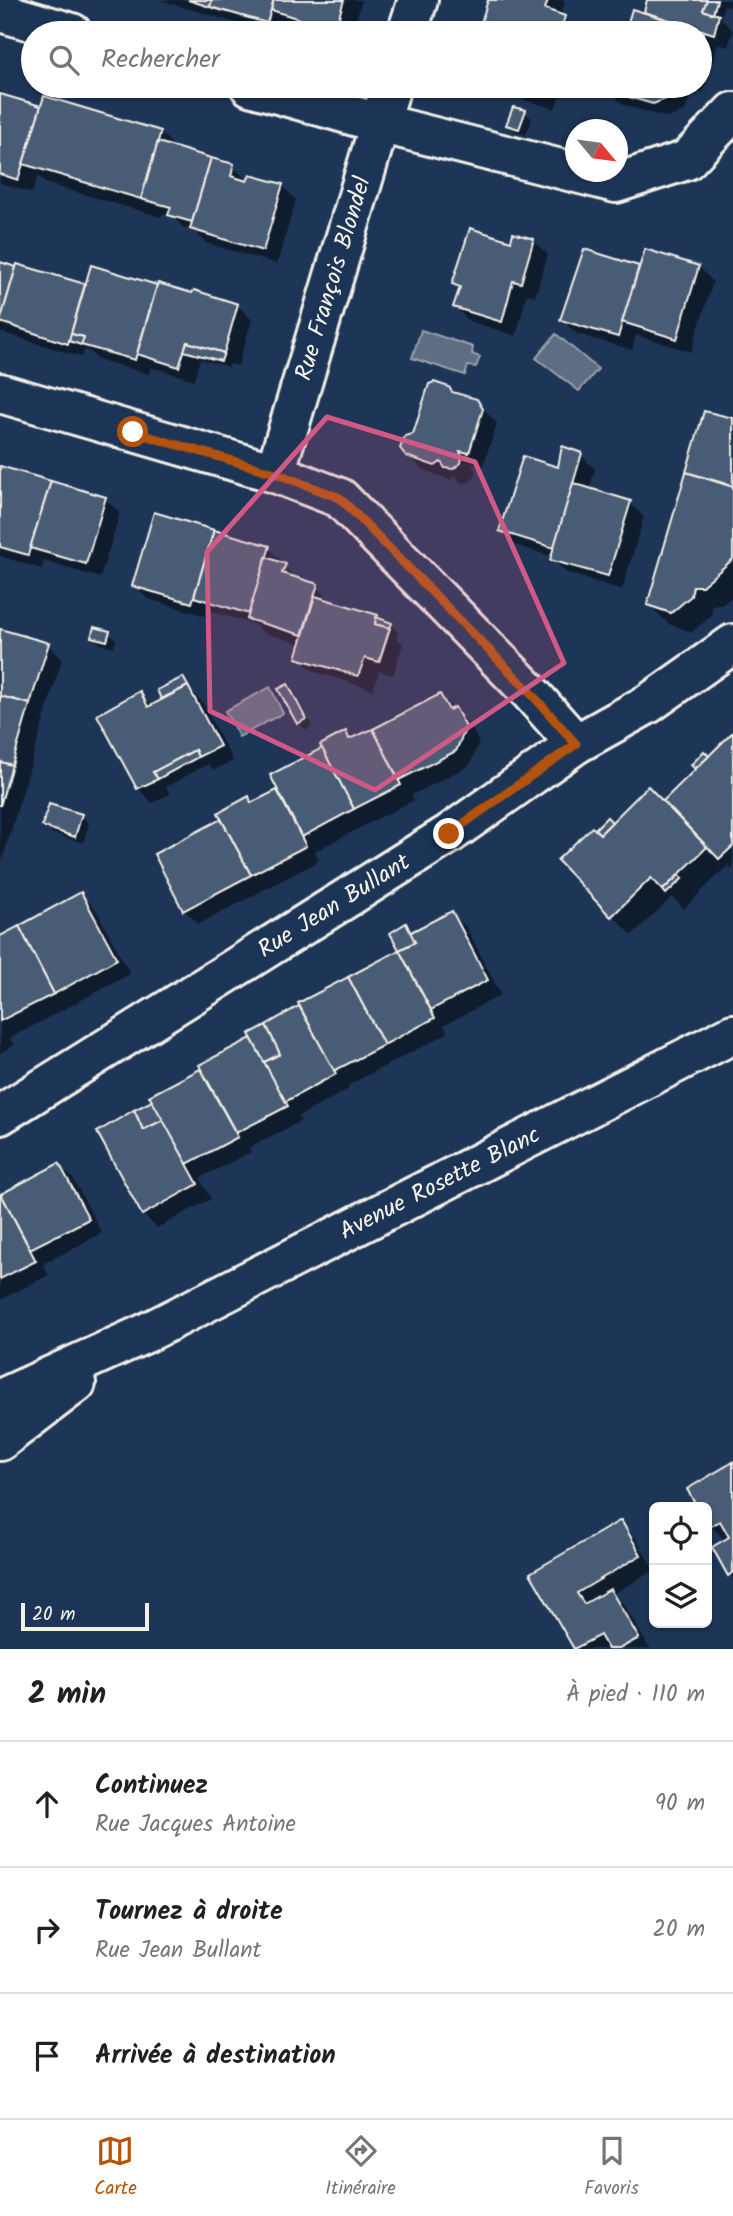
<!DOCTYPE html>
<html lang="fr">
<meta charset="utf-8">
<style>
:root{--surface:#fff;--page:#f6f6f6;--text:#202124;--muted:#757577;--line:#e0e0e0;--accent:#b45309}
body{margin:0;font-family:Kalam,sans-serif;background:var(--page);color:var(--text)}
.controls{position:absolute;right:21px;bottom:21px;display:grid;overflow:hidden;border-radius:10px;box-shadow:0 2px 5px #0004}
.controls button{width:63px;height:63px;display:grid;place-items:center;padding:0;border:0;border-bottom:2px solid var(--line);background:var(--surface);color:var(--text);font:35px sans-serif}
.compass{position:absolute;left:565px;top:119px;width:63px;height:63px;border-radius:50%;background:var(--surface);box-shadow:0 2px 5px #0004;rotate:119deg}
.scale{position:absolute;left:21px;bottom:18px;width:128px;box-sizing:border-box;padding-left:7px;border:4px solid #f4f1e8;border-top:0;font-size:19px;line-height:24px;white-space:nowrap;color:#f4f1e8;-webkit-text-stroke:5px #1d3557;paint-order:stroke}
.stop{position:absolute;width:21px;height:21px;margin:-16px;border:5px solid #b45309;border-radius:50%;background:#fff}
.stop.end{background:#b45309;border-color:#fff;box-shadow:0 2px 7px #0008}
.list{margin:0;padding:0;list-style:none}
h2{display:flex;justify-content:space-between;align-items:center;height:91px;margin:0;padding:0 28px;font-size:30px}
h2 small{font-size:23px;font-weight:400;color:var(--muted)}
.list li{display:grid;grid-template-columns:46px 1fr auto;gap:21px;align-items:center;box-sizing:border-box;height:126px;padding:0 28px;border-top:2px solid var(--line)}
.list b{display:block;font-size:26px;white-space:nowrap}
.list p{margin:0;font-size:23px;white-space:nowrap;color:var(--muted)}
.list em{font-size:23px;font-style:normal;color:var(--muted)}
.icon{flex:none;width:38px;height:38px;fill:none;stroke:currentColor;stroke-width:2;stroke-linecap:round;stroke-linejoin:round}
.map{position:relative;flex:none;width:733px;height:1649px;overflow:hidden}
.search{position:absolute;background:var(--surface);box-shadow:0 2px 5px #0004;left:21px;right:21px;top:21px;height:77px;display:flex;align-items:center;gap:18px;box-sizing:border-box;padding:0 24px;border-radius:38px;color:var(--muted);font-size:26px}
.sheet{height:469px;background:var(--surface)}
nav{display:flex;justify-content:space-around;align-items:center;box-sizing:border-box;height:98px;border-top:2px solid var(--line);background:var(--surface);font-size:19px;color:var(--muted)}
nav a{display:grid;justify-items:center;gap:4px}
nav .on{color:var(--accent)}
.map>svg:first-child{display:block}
.water{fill:#5e6d82;stroke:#9aa2ab;stroke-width:2}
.shadow{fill:#0007}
.building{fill:#485b74;stroke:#f4f1e8;stroke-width:2}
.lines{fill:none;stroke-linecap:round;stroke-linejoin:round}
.minor-casing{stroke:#f4f1e8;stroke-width:44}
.major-casing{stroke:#f4f1e8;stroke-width:44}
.minor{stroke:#1d3557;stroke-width:38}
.major{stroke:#1d3557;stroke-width:38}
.route{stroke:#b45309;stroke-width:9}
.marked{fill:#d15985;fill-opacity:0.2;stroke:#d15985;stroke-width:5;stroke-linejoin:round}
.labels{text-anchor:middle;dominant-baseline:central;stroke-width:5;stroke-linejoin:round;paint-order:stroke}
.street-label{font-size:24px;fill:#f4f1e8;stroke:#1d3557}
</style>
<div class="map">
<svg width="733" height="1649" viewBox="0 0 733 1649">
<rect width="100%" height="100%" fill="#1d3557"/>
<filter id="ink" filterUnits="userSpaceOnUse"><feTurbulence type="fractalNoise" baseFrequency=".0143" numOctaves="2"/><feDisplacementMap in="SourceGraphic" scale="14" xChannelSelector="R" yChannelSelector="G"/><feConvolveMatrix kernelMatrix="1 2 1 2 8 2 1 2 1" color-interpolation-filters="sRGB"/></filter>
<g filter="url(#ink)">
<!-- water -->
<g class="water">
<path d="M421,330L473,347L472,354L480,357L476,367L468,366L465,375L412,358Z"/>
<path d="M556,334L598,369L579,391L536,358Z"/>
<path d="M270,687L283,713L239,737L225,711Z"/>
</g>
<!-- shadow -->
<g class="shadow">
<path d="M160,0H362L352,33H317L285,23L282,33H270Z"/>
<path d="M490,0H565L561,16L578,33H480Z"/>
<path d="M649,0H733L732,8L724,5L721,18L733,31L728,47L718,44L703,92L693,89L685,111L668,118L624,105L610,91L611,86H700V33H627L633,11L645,14Z"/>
<path d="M511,86H563L555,109L525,100Z"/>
<path d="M0,90L2,92L1,96L40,108L160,132L178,150L233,166L249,182L282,185L296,200L277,264L206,243L195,231L184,228L173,217L162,214L161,217L45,183L38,176L32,193L0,183Z"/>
<path d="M525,112L532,119L526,135L516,132L508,125Z"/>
<path d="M533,240L548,255L535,296L527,294L516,336L469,321L455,307L460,290L454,284L512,244Z"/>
<path d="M585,252L640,269L699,267L713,282L691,352L636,335L632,350L577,334L562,320Z"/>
<path d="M0,263L87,287L92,268L238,306L252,320L238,366L230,364L229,367L200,359L194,380L151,367L149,374L97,359L90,352L84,350L82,357L0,332Z"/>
<path d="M454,394L476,400L497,424L483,466L472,464L476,472L475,477L468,483L461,482L455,476L450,480L422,469L407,454L415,435Z"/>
<path d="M705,413L733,421V596L722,605H712L711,616L692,632L669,624L649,605Z"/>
<path d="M581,455L595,469L589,490L630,503L644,517L622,590L567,573L552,559L553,557L515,545L501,531L559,469Z"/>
<path d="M0,468L105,499L120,513L100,578L44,561L42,569L0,556Z"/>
<path d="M155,514L269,548L283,562L282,565L299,580L317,586L331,603L377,617L391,625L398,632L396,637L403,644L393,675L379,671L373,690L313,671L298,657L302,644L264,633L256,625L208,610L206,616L148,599L134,585Z"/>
<path d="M0,631L48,645L62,659L0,868Z"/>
<path d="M109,633L116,640L114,647L100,644L93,637Z"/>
<path d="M183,680L188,685H185L202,702L233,761L214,770L208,764L166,787L170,794L152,803L138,788L140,693L152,706L164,700L159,691Z"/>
<path d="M288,686L295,693L312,726L306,730L299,723Z"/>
<path d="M440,696L469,724L479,742L470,765L412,795L414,800L315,851L319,861L199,924L184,910L157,855L223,819L248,798L254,804L280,791L324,749L345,734L351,740Z"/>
<path d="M733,734V870L728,865L684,909L672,897L632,935L559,860L607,820L612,824L663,803L697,769L693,765L709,758Z"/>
<path d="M81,816L89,823L83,843L52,833L44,826Z"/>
<path d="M81,894L95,908L130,974L10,1038L14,1045L0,1053V937Z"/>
<path d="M451,913L466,927L501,995L444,1025L448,1033L347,1086L349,1089L298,1117L301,1121L249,1148L251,1152L200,1178L211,1199L157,1228L143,1214L155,1102L152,1096L203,1070L251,1040L256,1046L268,1026L302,1007L300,1004L402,950L405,926L413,933Z"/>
<path d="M59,1165L73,1179L102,1233L43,1264L49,1275L0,1300V1197Z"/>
<path d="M733,1464V1578L729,1574L725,1541L707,1520V1507H699L689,1490Z"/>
<path d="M620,1522L635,1537L654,1570L613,1594L624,1605L650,1649H576L532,1574Z"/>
</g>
<!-- building -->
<g class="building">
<path d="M188,0H212L210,7Z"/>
<path d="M212,0H274L267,23L210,7Z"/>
<path d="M274,0H344L335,30L271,10Z"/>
<path d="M488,0H548L545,9L565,16L560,33H478Z"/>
<path d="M647,0H707L703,10L719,15L714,34L644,12Z"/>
<path d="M707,0H717L713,14L703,10Z"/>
<path d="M632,9L704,31L700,44V33H625Z"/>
<path d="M509,86H544L540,96Z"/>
<path d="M610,86H675L671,97L653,104L608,91Z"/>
<path d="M0,94L41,106L18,180L0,174Z"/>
<path d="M44,96L161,131L141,199L23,164Z"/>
<path d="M513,107L526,110L519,129L506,125Z"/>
<path d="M158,142L211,158L192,222L168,215L171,207L141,199Z"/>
<path d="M211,158L234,164L231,176L247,181L250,175L283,184L263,251L190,229Z"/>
<path d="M470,228L511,241L513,233L534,239L521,283L513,281L502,322L453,307L460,287L452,284Z"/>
<path d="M584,249L639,266L618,337L560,320Z"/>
<path d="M645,249L699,266L677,339L622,322Z"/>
<path d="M0,262L16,267L0,322Z"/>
<path d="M17,264L85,284L68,344L0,322Z"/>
<path d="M91,265L157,285L135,360L81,345L84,337L71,334Z"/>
<path d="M158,283L192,293L194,290L238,304L224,353L187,342L179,367L137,354Z"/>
<path d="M71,334L84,337L81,345L69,341Z"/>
<path d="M187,342L224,353L221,361L184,351Z"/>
<path d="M434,382L449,387L452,392L477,399L483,409L469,453L460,451L462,457L461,463L453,469L445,468L441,462L435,466L406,456L400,448L405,436L413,434L429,384Z"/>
<path d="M704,411L733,418V486L686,472Z"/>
<path d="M562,446L582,453L554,548L499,531L523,456L558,467Z"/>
<path d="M0,466L51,481L28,555L0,547Z"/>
<path d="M686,472L733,487V559L702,586H693L691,596L671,613L647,605Z"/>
<path d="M51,481L106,497L86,564L30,548Z"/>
<path d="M573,483L631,501L608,576L550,560Z"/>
<path d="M154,512L214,530L192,603L132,586Z"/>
<path d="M214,530L270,546L249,614L194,597Z"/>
<path d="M266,557L286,564L282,573L318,584L302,635L247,619Z"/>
<path d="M315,596L378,615L375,624L390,628L379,662L365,658L358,676L296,658Z"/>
<path d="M376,617L392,623L390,628L375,624Z"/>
<path d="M94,627L110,631L107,641L91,637Z"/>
<path d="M0,629L49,643L30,704L0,696Z"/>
<path d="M183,677L188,686L161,699L157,690Z"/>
<path d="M288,684L306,719L297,724L278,689Z"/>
<path d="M188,686L220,746L198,757L195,750L153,772L158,779L137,789L97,715L140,691L148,707Z"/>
<path d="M440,694L449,710L455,707L466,727L456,751L399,780L373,729Z"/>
<path d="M0,696L30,704L12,765L0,762Z"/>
<path d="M373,729L401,785L354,809L320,745L346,731L349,739Z"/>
<path d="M733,732V846L719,859L663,801Z"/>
<path d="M322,748L354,809L302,837L270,775Z"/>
<path d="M195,750L198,757L158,779L153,772Z"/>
<path d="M704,751L709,756L695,769L691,765Z"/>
<path d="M0,762L12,765L0,806Z"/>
<path d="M648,786L707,847L663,890L651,878L611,917L557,860L592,827L600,834Z"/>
<path d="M277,790L306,846L251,875L218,813L249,796L251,803Z"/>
<path d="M49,804L82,814L75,837L42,826Z"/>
<path d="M607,817L612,822L600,834L595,829Z"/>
<path d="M221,819L251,875L183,911L154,854Z"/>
<path d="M679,875L683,878L666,894L663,890Z"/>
<path d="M81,892L117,959L54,994L19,926Z"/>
<path d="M452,911L488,980L431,1010L399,950L415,942L409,933Z"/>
<path d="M406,923L415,942L399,950L390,933Z"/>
<path d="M19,926L54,994L0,1021V936Z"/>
<path d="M399,950L435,1018L384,1045L348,977Z"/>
<path d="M348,977L384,1045L334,1071L298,1003Z"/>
<path d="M299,1006L336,1074L285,1102L264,1062L280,1054L266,1025Z"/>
<path d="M266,1025L280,1054L264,1062L249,1034Z"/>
<path d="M251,1038L288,1106L236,1133L199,1065Z"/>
<path d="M200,1069L238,1137L187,1164L149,1096Z"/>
<path d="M152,1101L163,1120L143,1130L134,1110Z"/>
<path d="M134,1110L143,1130L163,1120L198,1184L142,1215L97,1132Z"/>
<path d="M59,1163L89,1219L30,1249L1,1194Z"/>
<path d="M1,1194L36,1261L0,1279V1195Z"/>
<path d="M733,1462V1572L728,1576L712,1547L729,1537L720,1521L709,1527L707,1507H697L687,1489Z"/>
<path d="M621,1520L641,1555L577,1593L584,1604L610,1589L639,1638L619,1649H608L600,1635L574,1649L530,1573Z"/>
</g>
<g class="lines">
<!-- minor casing -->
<g class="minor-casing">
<g id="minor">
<path d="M0,12L72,33"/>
<path d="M407,33L418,0"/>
<path d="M250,86L379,123L616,183L687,160L733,112"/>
<path d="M0,393L275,473L340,498L528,690L576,744"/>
<path id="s1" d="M275,473L391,86"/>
<path id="s2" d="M0,1115L449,834L576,744L648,704L733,644"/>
</g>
</g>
<!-- major casing -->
<g class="major-casing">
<g id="major">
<path id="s3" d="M0,1399L146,1333L733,1034"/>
<path d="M0,1441L76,1383"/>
</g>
</g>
<!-- minor -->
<use href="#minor" class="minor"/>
<!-- major -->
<use href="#major" class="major"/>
</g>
</g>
<g class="lines" filter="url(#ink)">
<!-- route -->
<path class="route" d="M133,432L275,473L340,498L528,690L576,744L449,834"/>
</g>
<!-- marked area -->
<path class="marked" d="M327,417L475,462L564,663L375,790L210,711L207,552Z"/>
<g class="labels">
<!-- street labels -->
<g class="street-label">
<text stroke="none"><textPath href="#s1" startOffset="203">Rue François Blondel</textPath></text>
<text stroke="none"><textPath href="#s2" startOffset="394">Rue Jean Bullant</textPath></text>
<text stroke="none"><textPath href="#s3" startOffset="490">Avenue Rosette Blanc</textPath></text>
</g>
</g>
</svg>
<div class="controls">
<button><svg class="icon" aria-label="locate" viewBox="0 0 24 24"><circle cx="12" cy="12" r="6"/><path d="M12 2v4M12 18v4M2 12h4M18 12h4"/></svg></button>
<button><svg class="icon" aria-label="layers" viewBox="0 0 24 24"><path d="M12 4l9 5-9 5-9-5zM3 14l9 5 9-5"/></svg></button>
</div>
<svg class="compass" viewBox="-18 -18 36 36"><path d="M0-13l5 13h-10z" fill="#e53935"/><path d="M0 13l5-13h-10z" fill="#757577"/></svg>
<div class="scale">20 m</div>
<div class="stop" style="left:133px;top:432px"></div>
<div class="stop end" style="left:449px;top:834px"></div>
<div class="search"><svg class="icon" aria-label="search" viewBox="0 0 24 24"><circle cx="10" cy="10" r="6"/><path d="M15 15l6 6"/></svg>Rechercher</div>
</div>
<section class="sheet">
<h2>2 min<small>À pied · 110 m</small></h2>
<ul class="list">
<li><svg class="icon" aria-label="ahead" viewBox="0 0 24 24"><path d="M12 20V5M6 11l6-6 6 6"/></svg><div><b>Continuez</b><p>Rue Jacques Antoine</p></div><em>90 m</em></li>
<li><svg class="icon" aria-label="right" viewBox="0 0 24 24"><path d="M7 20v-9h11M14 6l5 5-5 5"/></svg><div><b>Tournez à droite</b><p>Rue Jean Bullant</p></div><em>20 m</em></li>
<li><svg class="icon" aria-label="arrive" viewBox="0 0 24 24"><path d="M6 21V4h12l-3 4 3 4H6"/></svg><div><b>Arrivée à destination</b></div></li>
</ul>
</section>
<nav>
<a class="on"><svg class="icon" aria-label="map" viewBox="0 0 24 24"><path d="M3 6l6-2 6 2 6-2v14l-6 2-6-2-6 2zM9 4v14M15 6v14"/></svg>Carte</a>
<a><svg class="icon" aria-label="directions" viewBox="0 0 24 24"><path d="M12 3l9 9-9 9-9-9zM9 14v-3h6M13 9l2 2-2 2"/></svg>Itinéraire</a>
<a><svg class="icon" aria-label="saved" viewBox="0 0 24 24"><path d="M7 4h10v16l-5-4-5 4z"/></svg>Favoris</a>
</nav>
